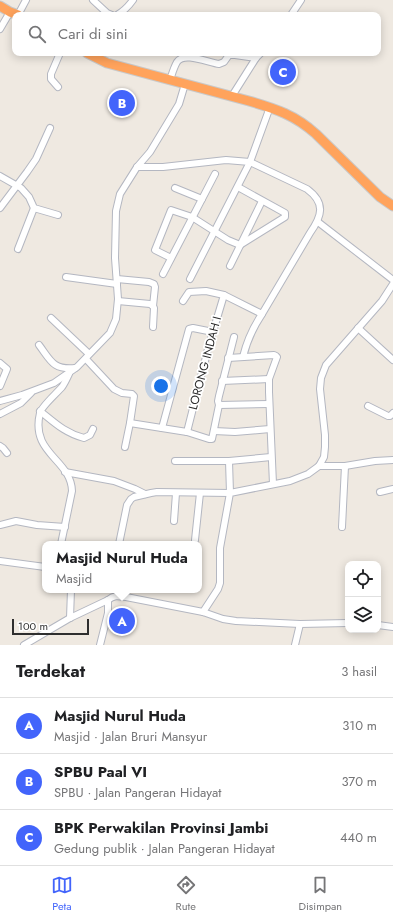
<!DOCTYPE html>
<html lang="id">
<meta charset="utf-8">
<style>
:root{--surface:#fff;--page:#f6f6f6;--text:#202124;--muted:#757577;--line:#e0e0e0;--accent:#4264fb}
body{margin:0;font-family:Jost,sans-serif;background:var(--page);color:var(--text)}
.controls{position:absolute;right:12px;bottom:12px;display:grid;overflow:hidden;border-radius:8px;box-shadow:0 2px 10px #0003}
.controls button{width:36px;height:36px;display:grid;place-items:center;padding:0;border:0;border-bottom:1px solid var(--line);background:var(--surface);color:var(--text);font:20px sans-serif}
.scale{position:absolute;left:12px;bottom:10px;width:77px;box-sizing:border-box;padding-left:4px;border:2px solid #2e2e2e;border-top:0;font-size:11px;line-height:14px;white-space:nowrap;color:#2e2e2e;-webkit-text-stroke:3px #fff;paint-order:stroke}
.you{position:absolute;left:161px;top:386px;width:14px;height:14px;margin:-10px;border:3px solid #fff;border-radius:50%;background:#1a73e8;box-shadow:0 0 0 6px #1a73e833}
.badge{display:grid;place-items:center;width:26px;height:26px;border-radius:50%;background:var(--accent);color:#fff;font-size:13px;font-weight:700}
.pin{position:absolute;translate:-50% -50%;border:2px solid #fff;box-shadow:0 1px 4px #0006}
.popup{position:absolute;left:42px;top:541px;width:160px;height:52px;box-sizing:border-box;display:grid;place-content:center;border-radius:8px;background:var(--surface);filter:drop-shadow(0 1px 3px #0005);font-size:13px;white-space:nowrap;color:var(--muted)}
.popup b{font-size:15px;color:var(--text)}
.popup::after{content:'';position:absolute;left:50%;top:100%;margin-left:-8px;border:8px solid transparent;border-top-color:var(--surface)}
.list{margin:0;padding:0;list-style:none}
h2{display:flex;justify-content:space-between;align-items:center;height:52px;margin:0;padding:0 16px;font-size:17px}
h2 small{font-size:13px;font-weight:400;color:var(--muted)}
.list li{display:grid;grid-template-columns:26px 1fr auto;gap:12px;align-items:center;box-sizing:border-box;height:56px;padding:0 16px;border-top:1px solid var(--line)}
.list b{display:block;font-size:15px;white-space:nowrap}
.list p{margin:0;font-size:13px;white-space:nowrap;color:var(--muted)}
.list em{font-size:13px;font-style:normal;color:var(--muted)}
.icon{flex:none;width:22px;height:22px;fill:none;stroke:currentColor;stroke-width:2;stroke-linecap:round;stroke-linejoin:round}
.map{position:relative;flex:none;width:393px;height:645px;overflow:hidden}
.search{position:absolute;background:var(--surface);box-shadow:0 2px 10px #0003;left:12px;right:12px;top:12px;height:44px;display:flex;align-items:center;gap:10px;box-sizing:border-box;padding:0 14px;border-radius:8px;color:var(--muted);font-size:15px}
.sheet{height:220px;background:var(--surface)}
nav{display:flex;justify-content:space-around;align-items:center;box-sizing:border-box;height:56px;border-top:1px solid var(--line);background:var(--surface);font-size:11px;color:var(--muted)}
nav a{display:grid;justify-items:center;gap:2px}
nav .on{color:var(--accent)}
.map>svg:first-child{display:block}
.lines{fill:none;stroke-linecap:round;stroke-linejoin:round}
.minor-casing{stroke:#b4b7c1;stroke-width:8}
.highway-casing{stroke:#c9c9c9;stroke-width:11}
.minor{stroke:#fff;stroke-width:6}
.highway{stroke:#ffa35c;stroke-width:9}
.labels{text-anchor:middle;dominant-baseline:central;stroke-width:3.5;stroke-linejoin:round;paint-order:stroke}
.street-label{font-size:12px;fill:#2e2e2e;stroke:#fff}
</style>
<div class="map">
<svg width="393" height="645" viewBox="0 0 393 645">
<rect width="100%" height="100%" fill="#efe9e1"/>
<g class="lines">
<!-- minor casing -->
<g class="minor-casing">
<g id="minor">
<path d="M93,0L107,13L112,15"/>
<path d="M18,15L26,0"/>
<path d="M117,15C124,11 128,7 133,0"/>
<path d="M291,15L301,0"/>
<path d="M0,29L10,12"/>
<path d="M170,80C172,74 174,67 177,62C184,51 209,63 219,64L224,62L229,55H235L256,58"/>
<path d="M58,87L51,79V74L60,53"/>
<path d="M232,96L256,58L261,53"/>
<path d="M137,167H163L226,160L250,162L307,189C326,203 322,216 310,233L262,314C252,329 247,340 243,357"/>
<path d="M0,176L21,188L29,197L34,208L58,215"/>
<path d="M238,187L285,213V217L240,245"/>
<path d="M175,188L202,199"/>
<path d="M0,208L27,172L36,159L50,128"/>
<path d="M318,222L393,280"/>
<path d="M18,249L34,208"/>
<path d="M171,258L155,250L171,210L192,217L228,240L240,245"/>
<path d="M230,266L262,201"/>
<path d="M163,274L215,174"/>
<path d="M66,277L117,284"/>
<path d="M117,279L149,282L154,284L155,287L153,306"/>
<path d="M190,279L250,162L270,107"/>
<path d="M118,301L150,304L153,306L154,308L153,327"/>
<path d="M183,301L189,292L206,291L224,295L262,314"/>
<path d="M51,318L89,354"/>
<path d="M358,328L393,360"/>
<path d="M39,345C51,361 53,370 75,368"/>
<path d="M228,358L274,355L276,356L277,357L269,379V392L273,484"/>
<path d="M86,359L114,389L122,393L132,394L134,396L130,423L125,447"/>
<path d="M0,363L7,369L0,386"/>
<path d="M222,381L269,379"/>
<path d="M0,401L22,395L54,383L77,367L110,333L116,319L118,299L115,258L116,211L120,194L137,167L150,152L179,104L185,84"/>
<path d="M219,405L269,404"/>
<path d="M368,406L388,416H390L393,413"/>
<path d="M40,411C55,423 65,433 84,438L90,435L93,429"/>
<path d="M0,414L21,403L31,393"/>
<path d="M130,423L187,432L209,439H212L219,405L218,401L219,396L234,337"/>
<path d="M162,428L189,329L193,328L213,332"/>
<path d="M214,431L235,432L270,429"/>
<path d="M187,432L209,345L224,295"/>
<path d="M0,446L3,448L7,453"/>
<path d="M175,461H229L271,457"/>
<path d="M319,466H345L375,461L393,460"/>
<path d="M65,472L114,481L135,489L145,494"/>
<path d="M380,492L393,489"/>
<path d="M174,521L176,493"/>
<path d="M0,525L16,521L37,525L65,527"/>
<path d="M342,527L345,466"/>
<path d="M195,540L200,493"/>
<path d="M61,544L72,491C71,459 30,454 40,413C41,407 57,393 62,387C65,383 67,378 69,374"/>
<path d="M119,544L127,505L131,499L134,497L151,493L157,492L230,493L229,461"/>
<path d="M0,561L45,567"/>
<path d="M203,612L218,589L220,583V548L230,493L290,481L308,474L319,466L324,457L325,447V435L320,389L321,378L326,365L382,301L393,284"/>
<path d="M70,618L71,590"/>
<path d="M378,625L393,627"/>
<path d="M24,645L70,618L108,600C114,595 118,596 126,597L203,612L223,619L236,621L300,624L348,623"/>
<path d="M100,645L108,613V600"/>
<path d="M295,645L300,624"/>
</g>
</g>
<!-- highway casing -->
<g class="highway-casing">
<g id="highway">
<path d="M0,6L10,12L18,15"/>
<path d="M87,53L107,63L249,101C276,109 295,115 316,134L380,197L393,206"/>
</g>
</g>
<!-- minor -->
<use href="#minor" class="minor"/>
<!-- highway -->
<use href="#highway" class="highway"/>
</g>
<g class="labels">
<!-- street labels -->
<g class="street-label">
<text transform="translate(205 363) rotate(-75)">LORONG INDAH I</text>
</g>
</g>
</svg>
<div class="controls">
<button><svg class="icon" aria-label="locate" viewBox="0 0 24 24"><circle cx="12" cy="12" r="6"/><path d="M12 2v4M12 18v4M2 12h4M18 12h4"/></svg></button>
<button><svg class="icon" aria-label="layers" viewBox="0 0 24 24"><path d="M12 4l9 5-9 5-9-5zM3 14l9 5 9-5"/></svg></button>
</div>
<div class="scale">100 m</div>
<div class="you"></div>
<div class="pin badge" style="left:122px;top:621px">A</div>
<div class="popup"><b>Masjid Nurul Huda</b>Masjid</div>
<div class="pin badge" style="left:122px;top:103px">B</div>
<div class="pin badge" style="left:283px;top:72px">C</div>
<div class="search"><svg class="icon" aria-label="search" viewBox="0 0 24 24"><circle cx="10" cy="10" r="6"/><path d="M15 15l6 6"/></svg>Cari di sini</div>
</div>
<section class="sheet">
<h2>Terdekat<small>3 hasil</small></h2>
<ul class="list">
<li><span class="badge">A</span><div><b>Masjid Nurul Huda</b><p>Masjid · Jalan Bruri Mansyur</p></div><em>310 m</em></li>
<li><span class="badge">B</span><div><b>SPBU Paal VI</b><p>SPBU · Jalan Pangeran Hidayat</p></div><em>370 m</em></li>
<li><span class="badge">C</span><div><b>BPK Perwakilan Provinsi Jambi</b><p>Gedung publik · Jalan Pangeran Hidayat</p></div><em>440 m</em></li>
</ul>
</section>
<nav>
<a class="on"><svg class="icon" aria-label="map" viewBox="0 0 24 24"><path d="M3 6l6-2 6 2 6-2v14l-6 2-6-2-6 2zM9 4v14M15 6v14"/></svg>Peta</a>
<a><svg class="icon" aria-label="directions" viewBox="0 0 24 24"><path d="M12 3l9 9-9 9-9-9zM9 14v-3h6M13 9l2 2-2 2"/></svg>Rute</a>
<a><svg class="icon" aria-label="saved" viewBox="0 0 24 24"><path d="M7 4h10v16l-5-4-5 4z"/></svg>Disimpan</a>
</nav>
